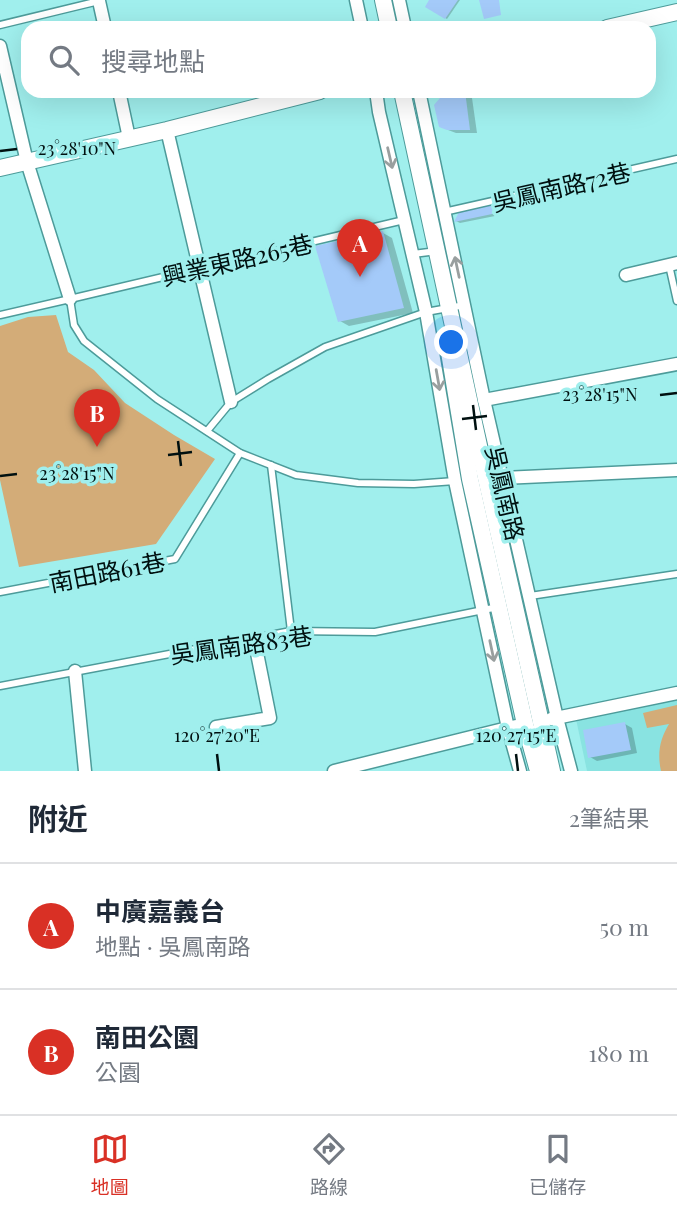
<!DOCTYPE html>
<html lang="zh-TW">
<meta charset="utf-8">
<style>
:root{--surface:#fff;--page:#f2f2f3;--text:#1f2937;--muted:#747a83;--line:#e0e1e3;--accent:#d93025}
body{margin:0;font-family:"Playfair Display","Noto Sans TC",serif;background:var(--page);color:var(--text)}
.you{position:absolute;left:452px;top:343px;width:24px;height:24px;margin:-18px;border:5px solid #fff;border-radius:50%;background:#1a73e8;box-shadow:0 0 0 10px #1a73e833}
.badge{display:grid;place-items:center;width:46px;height:46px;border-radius:50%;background:var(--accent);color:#fff;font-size:23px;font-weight:700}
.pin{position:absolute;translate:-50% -58px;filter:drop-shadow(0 2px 4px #0008)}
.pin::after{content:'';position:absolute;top:37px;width:24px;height:21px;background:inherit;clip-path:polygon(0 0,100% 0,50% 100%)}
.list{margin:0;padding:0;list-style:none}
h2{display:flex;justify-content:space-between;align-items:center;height:91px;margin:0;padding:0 28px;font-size:30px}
h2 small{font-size:23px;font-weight:400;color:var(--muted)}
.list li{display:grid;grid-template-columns:46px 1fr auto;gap:21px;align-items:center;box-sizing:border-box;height:126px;padding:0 28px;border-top:2px solid var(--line)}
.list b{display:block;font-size:26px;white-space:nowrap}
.list p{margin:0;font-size:23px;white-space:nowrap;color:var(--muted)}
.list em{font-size:23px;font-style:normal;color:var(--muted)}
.icon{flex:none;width:38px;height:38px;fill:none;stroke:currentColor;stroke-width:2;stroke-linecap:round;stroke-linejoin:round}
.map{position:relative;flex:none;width:677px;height:771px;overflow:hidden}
.search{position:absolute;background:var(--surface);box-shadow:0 7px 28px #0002;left:21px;right:21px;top:21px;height:77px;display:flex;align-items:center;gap:18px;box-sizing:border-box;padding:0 24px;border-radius:21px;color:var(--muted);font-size:26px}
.sheet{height:343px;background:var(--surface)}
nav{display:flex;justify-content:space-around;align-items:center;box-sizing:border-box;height:98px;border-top:2px solid var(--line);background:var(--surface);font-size:19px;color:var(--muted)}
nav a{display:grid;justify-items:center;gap:4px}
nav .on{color:var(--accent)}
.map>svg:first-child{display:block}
.built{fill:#89e3e1}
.green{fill:#d3ac78}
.shadow{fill:#0003}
.building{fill:#a4caf9}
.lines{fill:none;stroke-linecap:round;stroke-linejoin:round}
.service-casing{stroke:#4d9b9a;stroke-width:9}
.minor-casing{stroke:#4d9b9a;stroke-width:15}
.tertiary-casing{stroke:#4d9b9a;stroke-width:18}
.service{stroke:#fff;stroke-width:6}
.minor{stroke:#fff;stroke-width:12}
.tertiary{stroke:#fff;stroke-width:16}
.oneway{stroke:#999f9f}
.ticks{fill:none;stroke:#001010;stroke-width:2.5}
.labels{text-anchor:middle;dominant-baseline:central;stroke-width:7;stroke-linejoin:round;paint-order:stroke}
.street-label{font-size:24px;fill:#001010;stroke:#a0efed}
.ticks-label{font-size:18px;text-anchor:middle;fill:#001010;stroke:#a0efed;stroke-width:7;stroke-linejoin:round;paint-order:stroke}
</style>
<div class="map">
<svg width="677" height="771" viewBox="0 0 677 771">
<rect width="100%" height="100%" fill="#a0efed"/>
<!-- built -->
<path class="built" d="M677,698V771H587L576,719Z"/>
<!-- green -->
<g class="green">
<path d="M56,315L68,352L94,370L125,403L174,435L215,459L156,544L19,567L0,480V326L28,317Z"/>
<path d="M677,705V771H661C657,753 660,739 669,724L647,728L643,713Z"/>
</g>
<!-- shadow -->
<g class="shadow">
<path d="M431,0H460L447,19L427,7Z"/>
<path d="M449,91H471L477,133H456L448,130Z"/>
<path d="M494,205L498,208L500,215L460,223L456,221Z"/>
<path d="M383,233L392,238L413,313L349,326L340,321Z"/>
<path d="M625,724L632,728L637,753L597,761L590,757Z"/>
</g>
<!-- building -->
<g class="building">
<path d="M429,0H458L445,19L425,7Z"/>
<path d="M479,0H499L501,15L484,19Z"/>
<path d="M446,91H465L470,130H447L439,127L434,105Z"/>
<path d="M494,203L497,213L454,222L459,212Z"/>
<path d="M383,231L404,308L338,322L315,246Z"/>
<path d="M625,722L631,750L588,758L583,730Z"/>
</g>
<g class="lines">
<!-- service casing -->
<g class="service-casing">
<g id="service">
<path d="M0,25L99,1"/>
<path d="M444,212L677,159"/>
<path d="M413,254L429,252"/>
<path d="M669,265L677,301"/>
<path d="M70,299L404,220"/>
<path d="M0,315L70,299L74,325L84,341L157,399L240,453L296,475L358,483L414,484L455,481"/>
<path d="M207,431L231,402L268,379L325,347L426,312L465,305"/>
<path d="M271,465L291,631"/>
<path d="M0,592L175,559L240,453"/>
<path d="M530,596L677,574"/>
<path d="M0,686L291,631L375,632L498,607"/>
</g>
</g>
<!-- minor casing -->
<g class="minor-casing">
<g id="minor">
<path d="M356,0L362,28"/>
<path d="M399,0L405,28"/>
<path d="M99,1L105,28"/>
<path d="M0,46L27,162L70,299"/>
<path d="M119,91L129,138"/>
<path d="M376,91L379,112L426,312L455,481L508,728L520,771"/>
<path d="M419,91L484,400L557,718L571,771"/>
<path d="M167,130L231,402"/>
<path d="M626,275L677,263"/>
<path d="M484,400L677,364"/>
<path d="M502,478L677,470"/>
<path d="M75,671L85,771"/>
<path d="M551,719L677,693"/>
<path d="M216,727L270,718L254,638"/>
<path d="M334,771L516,726"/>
</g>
</g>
<!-- tertiary casing -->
<g class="tertiary-casing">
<g id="tertiary">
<path d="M383,0L389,28"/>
<path d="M607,28L677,12"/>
<path d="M402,91L486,478L552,771"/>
<path d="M0,168L167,130L320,91"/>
<path d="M449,352L470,479L525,724L538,771"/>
</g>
</g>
<!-- service -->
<use href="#service" class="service"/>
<!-- minor -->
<use href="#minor" class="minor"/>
<!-- tertiary -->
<use href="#tertiary" class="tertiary"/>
</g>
<!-- one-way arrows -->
<defs><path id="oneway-shaft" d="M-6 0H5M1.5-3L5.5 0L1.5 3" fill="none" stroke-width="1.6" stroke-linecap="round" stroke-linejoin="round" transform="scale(1.75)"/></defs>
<g class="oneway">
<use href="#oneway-shaft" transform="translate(390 158) rotate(77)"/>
<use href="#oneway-shaft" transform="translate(457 267) rotate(-102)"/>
<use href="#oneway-shaft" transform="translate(438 380) rotate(80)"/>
<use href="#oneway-shaft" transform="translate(492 651) rotate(78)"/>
</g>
<!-- ticks -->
<path class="ticks" d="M0,151L17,149M660,395L677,393M473,405L476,430M462,419L487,416M178,441L181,466M168,455L192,452M0,476L17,474M217,754L219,771M516,754L518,771"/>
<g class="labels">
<!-- street labels -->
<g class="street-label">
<text transform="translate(561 186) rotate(-13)">吳鳳南路72巷</text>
<text transform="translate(237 259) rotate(-13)">興業東路265巷</text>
<text transform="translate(506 493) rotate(77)">吳鳳南路</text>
<text transform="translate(107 571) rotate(-11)">南田路61巷</text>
<text transform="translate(241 644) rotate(-8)">吳鳳南路83巷</text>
</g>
</g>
<g class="ticks-label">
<text x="77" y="155">23°28'10"N</text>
<text x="600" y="401">23°28'15"N</text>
<text x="77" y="480">23°28'15"N</text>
<text x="217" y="742">120°27'20"E</text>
<text x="516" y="742">120°27'15"E</text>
</g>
</svg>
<div class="you"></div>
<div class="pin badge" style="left:360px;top:277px">A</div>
<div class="pin badge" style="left:97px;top:447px">B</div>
<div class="search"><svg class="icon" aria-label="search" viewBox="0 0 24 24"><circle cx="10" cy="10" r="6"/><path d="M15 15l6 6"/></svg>搜尋地點</div>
</div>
<section class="sheet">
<h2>附近<small>2筆結果</small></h2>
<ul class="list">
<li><span class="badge">A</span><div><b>中廣嘉義台</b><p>地點 · 吳鳳南路</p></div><em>50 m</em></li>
<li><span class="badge">B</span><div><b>南田公園</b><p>公園</p></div><em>180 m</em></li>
</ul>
</section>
<nav>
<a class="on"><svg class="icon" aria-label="map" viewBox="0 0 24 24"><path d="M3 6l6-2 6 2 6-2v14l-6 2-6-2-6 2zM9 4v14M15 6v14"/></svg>地圖</a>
<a><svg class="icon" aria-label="directions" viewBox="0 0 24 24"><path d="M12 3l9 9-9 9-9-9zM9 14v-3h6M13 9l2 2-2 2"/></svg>路線</a>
<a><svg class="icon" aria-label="saved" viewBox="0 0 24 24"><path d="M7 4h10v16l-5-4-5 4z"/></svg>已儲存</a>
</nav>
